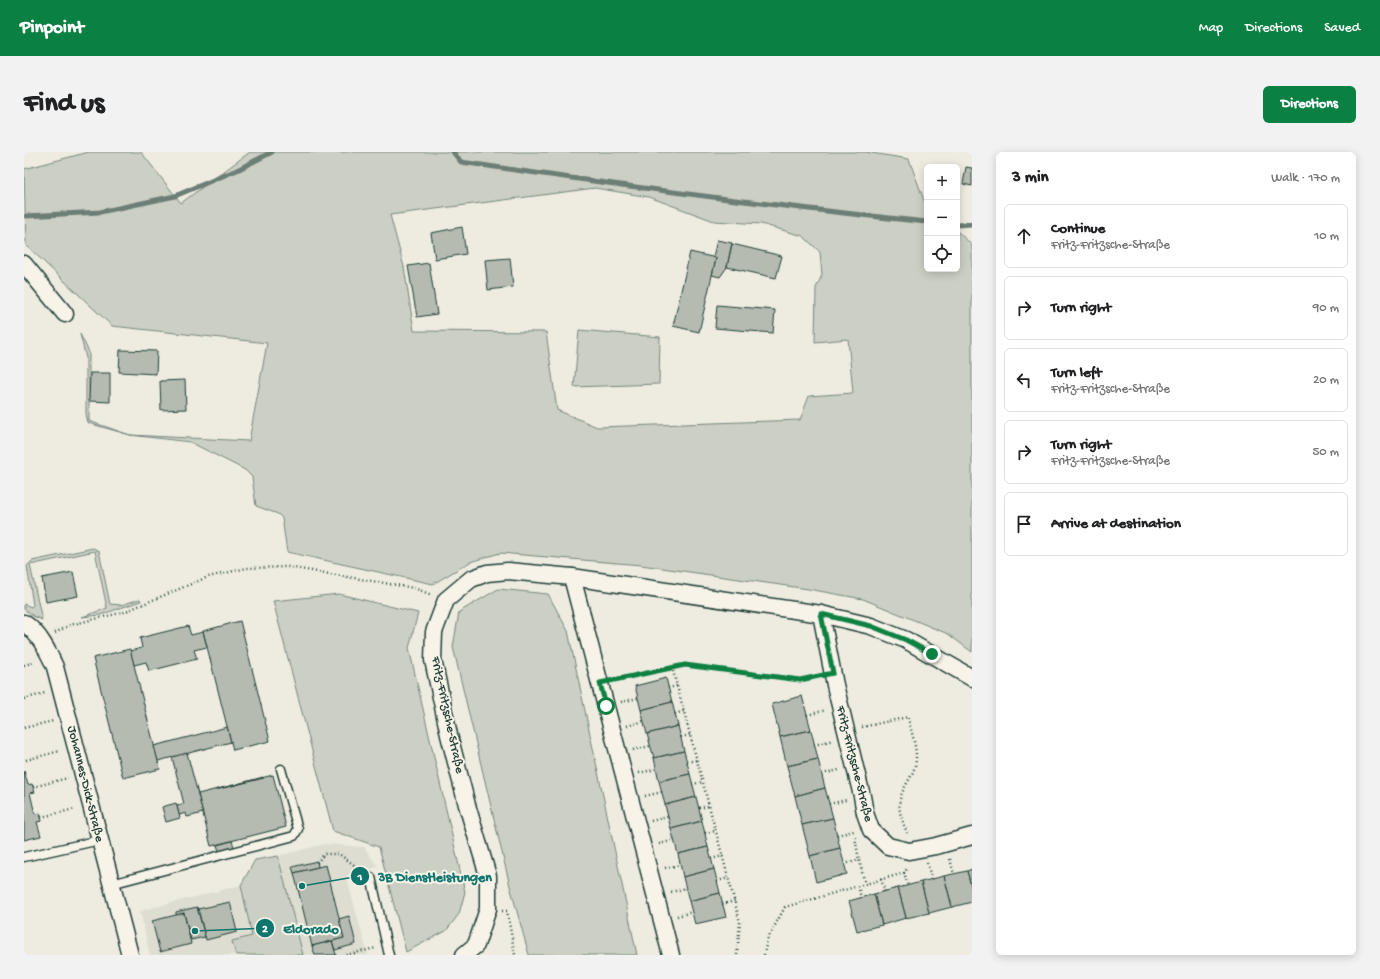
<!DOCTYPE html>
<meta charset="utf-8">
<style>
:root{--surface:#fff;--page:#f2f2f2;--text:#202124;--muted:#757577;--line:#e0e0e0;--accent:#0b8043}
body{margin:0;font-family:"Gochi Hand",sans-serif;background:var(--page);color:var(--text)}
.controls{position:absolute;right:12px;top:12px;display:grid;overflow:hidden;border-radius:6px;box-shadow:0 2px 10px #0003}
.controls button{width:36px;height:36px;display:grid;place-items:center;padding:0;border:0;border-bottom:1px solid var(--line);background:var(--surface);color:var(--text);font:20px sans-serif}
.stop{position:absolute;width:12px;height:12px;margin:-9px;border:3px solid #0b8043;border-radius:50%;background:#fff}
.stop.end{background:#0b8043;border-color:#fff;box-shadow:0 1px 4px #0008}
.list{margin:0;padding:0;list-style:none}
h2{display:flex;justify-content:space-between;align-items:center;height:52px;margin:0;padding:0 16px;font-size:17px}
h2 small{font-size:13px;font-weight:400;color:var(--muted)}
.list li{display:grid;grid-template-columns:26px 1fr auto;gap:12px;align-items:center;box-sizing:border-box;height:64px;margin:0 8px 8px;padding:0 8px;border:1px solid var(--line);border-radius:6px}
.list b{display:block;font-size:15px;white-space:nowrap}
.list p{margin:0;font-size:13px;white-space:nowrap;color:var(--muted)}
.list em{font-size:13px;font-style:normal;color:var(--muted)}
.icon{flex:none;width:22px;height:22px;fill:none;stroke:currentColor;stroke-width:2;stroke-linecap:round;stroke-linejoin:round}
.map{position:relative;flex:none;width:948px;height:803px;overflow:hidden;border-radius:6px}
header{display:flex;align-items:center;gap:24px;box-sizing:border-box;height:56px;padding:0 20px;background:var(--accent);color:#fff}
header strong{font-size:19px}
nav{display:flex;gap:22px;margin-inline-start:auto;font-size:14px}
.intro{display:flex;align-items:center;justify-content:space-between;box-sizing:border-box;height:96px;padding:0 24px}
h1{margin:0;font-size:28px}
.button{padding:10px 18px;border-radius:6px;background:var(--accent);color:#fff;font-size:14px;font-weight:700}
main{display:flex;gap:24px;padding:0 24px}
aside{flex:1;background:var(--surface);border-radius:6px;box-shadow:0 2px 10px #0003}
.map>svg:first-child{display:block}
.built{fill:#ddddd2}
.green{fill:#cccfc4;stroke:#76867c;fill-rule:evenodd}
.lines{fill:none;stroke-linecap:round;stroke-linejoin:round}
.stream{stroke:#6c7e74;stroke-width:5}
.building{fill:#b5bbb0;stroke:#1f3d34}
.lane-casing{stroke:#1f3d34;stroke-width:11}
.street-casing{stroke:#1f3d34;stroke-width:19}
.path{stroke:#1f3d34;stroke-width:2.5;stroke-dasharray:1 3;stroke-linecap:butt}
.lane{stroke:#f7f3e8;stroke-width:8}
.street{stroke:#f7f3e8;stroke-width:16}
.route{stroke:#0b8043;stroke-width:5}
.labels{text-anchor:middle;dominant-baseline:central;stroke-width:4;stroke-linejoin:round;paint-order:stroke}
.street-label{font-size:13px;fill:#1f3d34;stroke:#f7f3e8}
.leader{fill:none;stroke:#0f766e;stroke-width:1.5}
.callout-dot{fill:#0f766e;stroke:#f7f3e8;stroke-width:1.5}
.mark-label{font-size:12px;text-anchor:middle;font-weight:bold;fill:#fff}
.callout-label{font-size:14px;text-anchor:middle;font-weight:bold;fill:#0f766e;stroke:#f7f3e8;stroke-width:4;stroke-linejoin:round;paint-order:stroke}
</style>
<header>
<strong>Pinpoint</strong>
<nav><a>Map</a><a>Directions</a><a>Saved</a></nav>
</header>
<div class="intro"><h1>Find us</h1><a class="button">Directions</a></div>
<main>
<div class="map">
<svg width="948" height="803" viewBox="0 0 948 803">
<rect width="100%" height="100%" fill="#eeece1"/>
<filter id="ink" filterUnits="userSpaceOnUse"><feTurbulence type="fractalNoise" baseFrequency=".025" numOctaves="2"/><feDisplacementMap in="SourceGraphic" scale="8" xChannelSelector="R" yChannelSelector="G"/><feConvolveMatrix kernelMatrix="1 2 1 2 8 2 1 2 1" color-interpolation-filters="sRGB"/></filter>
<g filter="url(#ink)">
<!-- built -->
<g class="built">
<path d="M300,692L340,695L354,715L322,724L344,803H279L254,704Z"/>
<path d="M217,733L228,784L209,789L212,803H126L116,759Z"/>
</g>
<!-- green -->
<g class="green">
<path d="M65,0H117L157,51L226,0H841L885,7L901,51L903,53V117H933V79L948,93V500L924,482L839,447L784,437L617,413L476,401L446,410L409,432L263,400L258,366L254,362L232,354L228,325L221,318L166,290L106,283L64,271L62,262V206L56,182L65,200V269L106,283L225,289L243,191L88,174L2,93L0,17ZM571,36L625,45L690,69L737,72L779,84L796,100L798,123L792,136L791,190L824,187L829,241L785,244L776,268L573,275L533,258L522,180L390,179L380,115L366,63Z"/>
<path d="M555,178L636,185L635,232L550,235Z"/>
<path d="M69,396L75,399L86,452L97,453L116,447L117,449L76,463L58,465L83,456L71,399L6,413L18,468L9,464L0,457V452L7,455L9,453L3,414L8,409Z"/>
<path d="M474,437L524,442L544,479L613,803H505L486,734L429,495L435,460Z"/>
<path d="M315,442L394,461L385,496L441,740L435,762L422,779L382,800L355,695L309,679L249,449Z"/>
<path d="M254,704L279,803H212L208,789L228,784L217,733L231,708Z"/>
</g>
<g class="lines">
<!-- stream -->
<g class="stream">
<path d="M429,0L437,10C592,33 747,54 903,70"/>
<path d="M2,64L76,60L151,44L213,18L248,0"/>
<path d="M933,73L948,72"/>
</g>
</g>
<!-- building -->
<g class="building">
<path d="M942,15L948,16V34L939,32Z"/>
<path d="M438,75L442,102L411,107L407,81Z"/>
<path d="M693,88L708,91L703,115L696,125L688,123L692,106L689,105Z"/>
<path d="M708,92L758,104L752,126L703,115Z"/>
<path d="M666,100L692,106L675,180L649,174Z"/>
<path d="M486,106L489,135L464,138L461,108Z"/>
<path d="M405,111L413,162L393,165L384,114Z"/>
<path d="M693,153L751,158L749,181L691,176Z"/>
<path d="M96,198L133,199L132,222L95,220Z"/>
<path d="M66,221H86V250L65,249Z"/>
<path d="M161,228L162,257L137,258L136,229Z"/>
<path d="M49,420L54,444L22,450L18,426Z"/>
<path d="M216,469L246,589L209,598L179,479Z"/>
<path d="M164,474L167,483L179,480L183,495L170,498L173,507L125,519L122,510L110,513L106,499L118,496L116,486Z"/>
<path d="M106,497L136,617L99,626L69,506Z"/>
<path d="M642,526L648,550L617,558L611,534Z"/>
<path d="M778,544L787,578L756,585L748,552Z"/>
<path d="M648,550L654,574L623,582L617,558Z"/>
<path d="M654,574L660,599L630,606L623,582Z"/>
<path d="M203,575L207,590L134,609L130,594Z"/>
<path d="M787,578L794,607L763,614L756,585Z"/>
<path d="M660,599L666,622L635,629L630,606Z"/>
<path d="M163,601L179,661L163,665L162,661L155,663L153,654L160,652L148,605Z"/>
<path d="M794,607L801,636L771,644L763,614Z"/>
<path d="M0,619L4,633L8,632L11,640L6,641L11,662L16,661L18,669L13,670L17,684L0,688Z"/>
<path d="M666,622L672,645L641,653L635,629Z"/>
<path d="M249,623L262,675L187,694L174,642Z"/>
<path d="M239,625L240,626L191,638Z"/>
<path d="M801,636L809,666L778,673L771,644Z"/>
<path d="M672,645L678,669L647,677L641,653Z"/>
<path d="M152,651L156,666L142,670L138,655Z"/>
<path d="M809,666L816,696L786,704L778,673Z"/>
<path d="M678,669L684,695L654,702L647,677Z"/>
<path d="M208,689L210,695L195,699L193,693Z"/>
<path d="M684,695L690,717L659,725L654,702Z"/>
<path d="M816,696L823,722L792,730L786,704Z"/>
<path d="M293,709L294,715L270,721L268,715Z"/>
<path d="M302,713L320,786L288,794L270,721Z"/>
<path d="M690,717L696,741L665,749L659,725Z"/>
<path d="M948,717V738L943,719Z"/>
<path d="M943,719L948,738V750L928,755L920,724Z"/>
<path d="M920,724L928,755L905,761L897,730Z"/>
<path d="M897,730L905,761L882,766L874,736Z"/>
<path d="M874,736L882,766L858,773L850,742Z"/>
<path d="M696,741L702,765L671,772L665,749Z"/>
<path d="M850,742L858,773L833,779L825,749Z"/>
<path d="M206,750L213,780L182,788L174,757Z"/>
<path d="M173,755L181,785L167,788L160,761L152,763V760Z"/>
<path d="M160,761L167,792L136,800L128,769Z"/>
<path d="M325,764L332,792L311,798L308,789L320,786L315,767Z"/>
<path d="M308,789L312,803H291L288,794Z"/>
</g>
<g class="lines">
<!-- lane casing -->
<g class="lane-casing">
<g id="lane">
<path d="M0,705L76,688"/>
<path d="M347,725L365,803"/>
<path d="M87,732L270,684L274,677L257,617"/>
</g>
</g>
<!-- street casing -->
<g class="street-casing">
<g id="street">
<path d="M0,112L41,162"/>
<path d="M548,425L647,803"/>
<path d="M797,462L811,533L838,644L841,661L847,678L864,694L885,699L912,694L948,684"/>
<path d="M0,471C15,481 24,499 31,515L106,803"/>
<path d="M440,803L452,793L464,757V724L443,653L425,583L409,508L410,480L422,448L447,427L463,421L484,419L548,425L797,462L847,474L882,488L948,526"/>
</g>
</g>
<!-- path -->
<g class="path">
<path d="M31,481L46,473L100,460L184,425L223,416L264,415L390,436L408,443"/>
<path d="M0,513L11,510"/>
<path d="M648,515L716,770L713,803"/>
<path d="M590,527L661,513L776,528L793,524"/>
<path d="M644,536L653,534"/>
<path d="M0,547L21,541"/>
<path d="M597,550L614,546"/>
<path d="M651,562L660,559"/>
<path d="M783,563L802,558"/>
<path d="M603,574L620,569"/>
<path d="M838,575L884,565C887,581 896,601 890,617C888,624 883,630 880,637C871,653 877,665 883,681"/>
<path d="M0,576L29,569"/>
<path d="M657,585L666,583"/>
<path d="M790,593L809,588"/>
<path d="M609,598L626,594"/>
<path d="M2,608L36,599"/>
<path d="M663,610L673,608"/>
<path d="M615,621L632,617"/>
<path d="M798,622L815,618"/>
<path d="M668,632L679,630"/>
<path d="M9,635L44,626"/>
<path d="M621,644L638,640"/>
<path d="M805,652L822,648"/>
<path d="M675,656L685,654"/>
<path d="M17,665L51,657"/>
<path d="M627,669L644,665"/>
<path d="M681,681L692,679"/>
<path d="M813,683L830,679"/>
<path d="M831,685L835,708L841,732"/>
<path d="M635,692L650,688"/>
<path d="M687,707L699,704"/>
<path d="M926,707L930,722"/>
<path d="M293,711L300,702H315L337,718"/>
<path d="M903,711L908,728"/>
<path d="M820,712L835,708"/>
<path d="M641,716L656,713"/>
<path d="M880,720L884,734"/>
<path d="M857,727L861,739"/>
<path d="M693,729L705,726"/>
<path d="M834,734L837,746"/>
<path d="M647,740L662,736"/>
<path d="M698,752L711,749"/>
<path d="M478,759H483L491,803"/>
<path d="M653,764L668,760"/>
<path d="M322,803L352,796"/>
<path d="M740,803L743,788L761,755L880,721L884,715"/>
</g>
<!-- lane -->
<use href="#lane" class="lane"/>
<!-- street -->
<use href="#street" class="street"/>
</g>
</g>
<g class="lines" filter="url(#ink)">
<!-- route -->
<path class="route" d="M582,554L576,531L661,513L776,528L809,521L797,462L847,474L882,488L908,502"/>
</g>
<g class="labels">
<!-- street labels -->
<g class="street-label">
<text transform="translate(423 563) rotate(78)">Fritz-Fritzsche-Straße</text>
<text transform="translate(830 612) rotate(76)">Fritz-Fritzsche-Straße</text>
<text transform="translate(61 632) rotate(76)">Johannes-Dick-Straße</text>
</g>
</g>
<!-- callouts -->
<path class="leader" d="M278 734L336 724M171 779L241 776"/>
<g class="callout-dot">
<circle cx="278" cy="734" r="4"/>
<circle cx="171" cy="779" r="4"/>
<circle cx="336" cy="724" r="10"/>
<circle cx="241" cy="776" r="10"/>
</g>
<g class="mark-label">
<text x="336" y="728">1</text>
<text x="241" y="780">2</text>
</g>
<g class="callout-label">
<text x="411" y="729">3B Dienstleistungen</text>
<text x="287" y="781">Eldorado</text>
</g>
</svg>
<div class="controls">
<button>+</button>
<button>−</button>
<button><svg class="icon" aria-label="locate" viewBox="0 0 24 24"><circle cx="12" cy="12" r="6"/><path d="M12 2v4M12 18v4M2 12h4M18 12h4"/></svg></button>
</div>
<div class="stop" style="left:582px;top:554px"></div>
<div class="stop end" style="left:908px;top:502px"></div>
</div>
<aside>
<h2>3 min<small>Walk · 170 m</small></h2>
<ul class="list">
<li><svg class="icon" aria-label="ahead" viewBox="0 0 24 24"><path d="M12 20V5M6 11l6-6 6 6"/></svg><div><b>Continue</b><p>Fritz-Fritzsche-Straße</p></div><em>10 m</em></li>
<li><svg class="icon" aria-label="right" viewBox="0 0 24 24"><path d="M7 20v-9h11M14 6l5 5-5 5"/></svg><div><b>Turn right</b></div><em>90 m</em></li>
<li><svg class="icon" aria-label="left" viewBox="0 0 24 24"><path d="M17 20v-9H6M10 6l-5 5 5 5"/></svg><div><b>Turn left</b><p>Fritz-Fritzsche-Straße</p></div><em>20 m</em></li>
<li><svg class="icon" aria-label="right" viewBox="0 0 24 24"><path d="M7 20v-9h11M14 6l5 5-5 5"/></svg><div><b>Turn right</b><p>Fritz-Fritzsche-Straße</p></div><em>50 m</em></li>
<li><svg class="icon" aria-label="arrive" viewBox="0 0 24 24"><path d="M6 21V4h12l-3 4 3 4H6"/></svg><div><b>Arrive at destination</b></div></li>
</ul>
</aside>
</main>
